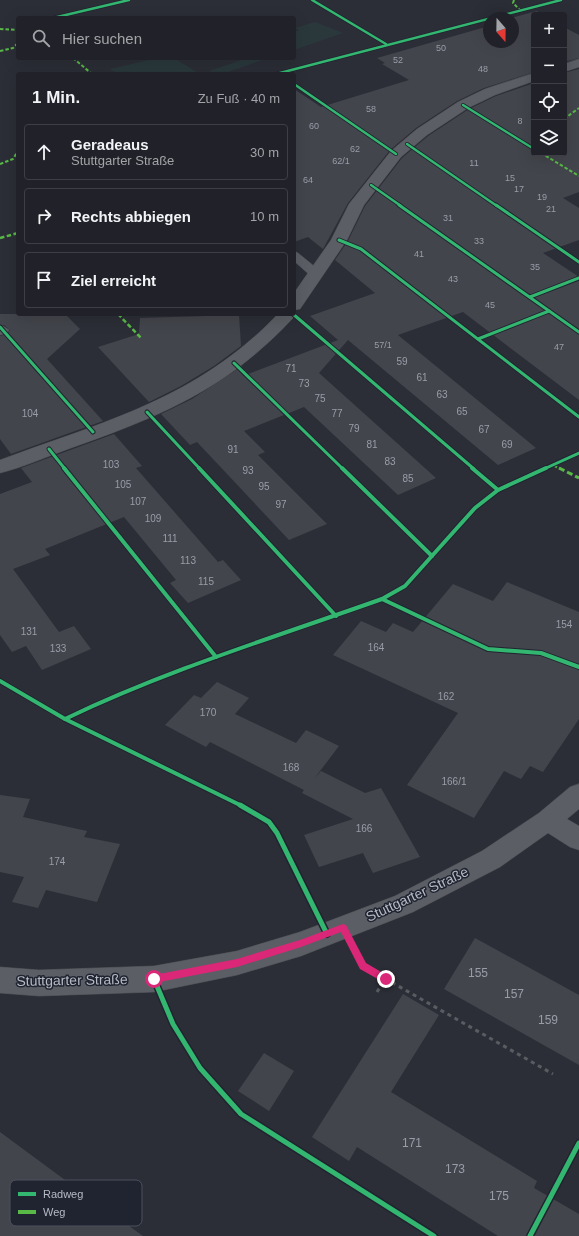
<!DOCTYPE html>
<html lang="de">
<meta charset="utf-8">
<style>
:root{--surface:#212229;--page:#2d2f35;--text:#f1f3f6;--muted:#a2a4a8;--line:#3e3f46}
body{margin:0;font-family:Helvetica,sans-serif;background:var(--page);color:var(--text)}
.controls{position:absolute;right:12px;top:12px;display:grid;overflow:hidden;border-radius:4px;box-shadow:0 4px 16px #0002}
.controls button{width:36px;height:36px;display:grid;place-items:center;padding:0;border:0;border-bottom:1px solid var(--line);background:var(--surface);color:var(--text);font:20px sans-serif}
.compass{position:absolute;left:483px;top:12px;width:36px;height:36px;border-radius:50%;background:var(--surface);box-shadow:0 4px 16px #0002;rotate:160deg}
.stop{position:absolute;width:12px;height:12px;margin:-9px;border:3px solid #db2777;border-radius:50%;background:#fff}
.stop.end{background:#db2777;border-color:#fff;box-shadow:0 1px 4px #0008}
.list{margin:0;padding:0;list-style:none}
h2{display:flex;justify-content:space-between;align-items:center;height:52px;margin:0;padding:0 16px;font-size:17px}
h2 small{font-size:13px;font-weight:400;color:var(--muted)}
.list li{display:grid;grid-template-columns:26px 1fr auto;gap:12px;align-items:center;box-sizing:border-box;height:56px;margin:0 8px 8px;padding:0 8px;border:1px solid var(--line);border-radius:4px}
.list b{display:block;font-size:15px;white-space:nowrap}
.list p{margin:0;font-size:13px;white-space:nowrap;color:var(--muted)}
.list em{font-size:13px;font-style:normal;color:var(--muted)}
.icon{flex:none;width:22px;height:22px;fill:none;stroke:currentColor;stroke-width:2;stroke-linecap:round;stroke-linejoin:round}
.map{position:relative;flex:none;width:579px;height:1236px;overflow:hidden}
.search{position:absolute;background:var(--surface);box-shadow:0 4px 16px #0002;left:16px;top:16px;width:280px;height:44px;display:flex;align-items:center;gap:10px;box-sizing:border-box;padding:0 14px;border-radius:4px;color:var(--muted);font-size:15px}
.panel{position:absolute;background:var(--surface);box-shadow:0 4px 16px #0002;left:16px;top:72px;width:280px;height:244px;border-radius:4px}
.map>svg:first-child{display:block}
.green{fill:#2a383c}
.building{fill:#43454c}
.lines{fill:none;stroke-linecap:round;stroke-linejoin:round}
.service-casing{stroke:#494b51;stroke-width:1}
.minor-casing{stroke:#494b51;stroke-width:1}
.path{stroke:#595c61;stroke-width:3;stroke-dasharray:4 4;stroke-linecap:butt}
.service{fill:#5b5e64;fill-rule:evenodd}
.minor{fill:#5b5e64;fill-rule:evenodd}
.quiet-far2{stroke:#58b947;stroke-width:2;stroke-dasharray:3.5 2;stroke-linecap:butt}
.quiet-far1{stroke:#58b947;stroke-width:2.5;stroke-dasharray:4.5 2.5;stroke-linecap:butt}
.quiet{stroke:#58b947;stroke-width:3;stroke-dasharray:6 3;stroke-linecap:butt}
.cycleway-far3-casing{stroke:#202430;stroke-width:4}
.cycleway-far2-casing{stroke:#202430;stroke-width:5}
.cycleway-far1-casing{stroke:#202430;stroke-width:6}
.cycleway-casing{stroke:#202430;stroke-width:8}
.cycleway-far3{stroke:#33b770;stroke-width:2.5}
.cycleway-far2{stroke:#33b770;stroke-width:3}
.cycleway-far1{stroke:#33b770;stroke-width:4}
.cycleway{stroke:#33b770;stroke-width:5}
.route{fill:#db2777}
.labels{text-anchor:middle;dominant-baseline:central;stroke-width:3;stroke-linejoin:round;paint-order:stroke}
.far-number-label{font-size:9px;fill:#999da8}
.number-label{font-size:10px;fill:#999da8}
.near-number-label{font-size:12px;fill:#999da8}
.near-street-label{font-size:14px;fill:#b6bac6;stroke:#202430}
.key{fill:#202430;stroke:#4d515d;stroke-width:1}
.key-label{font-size:11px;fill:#b6bac6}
</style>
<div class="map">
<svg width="579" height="1236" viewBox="0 0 579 1236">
<rect width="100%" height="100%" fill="#2c2e37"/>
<!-- green -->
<g class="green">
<path d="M315,22L343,33L294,50V32L299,30L295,28Z"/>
<path d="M157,58H174L200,74H117L110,69Z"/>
<path d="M247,58H269L222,74H216L209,71Z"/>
</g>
<!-- building -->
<g class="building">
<path d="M537,11L543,15H534V72L484,88L457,101L416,128L390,150L348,203L323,249L308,237L294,242V89L321,107L409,80L382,64L385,63L377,58L489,26V42H513V18H511Z"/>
<path d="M564,27L579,35V58L564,62Z"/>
<path d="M579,69V192L563,198L579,208V240L543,253L579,277V400L463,312L398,335L536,448L498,465L348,340L319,373L436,478L398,495L304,407L244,431L265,452L258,455L327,524L289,540L197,442L190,445L161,414L192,399L242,366L243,376L338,340L310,316L375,293L335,260L348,241L365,206L402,158L428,136L469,109L496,96L534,83V153H564V73Z"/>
<path d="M0,314H65L80,329L47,359L103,421L11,454L0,439V336L7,334L10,330L4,325H0Z"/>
<path d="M239,315L241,346L214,366L181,386L149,402L98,347L139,334L140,318Z"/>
<path d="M114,434L142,466L136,468L218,562L223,560L241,580L188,603L170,583L176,580L124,517L45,549L50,555L13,569L59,632L74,626L91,649L42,670L26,646L12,652L0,635V494L32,482L21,468Z"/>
<path d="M507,582L579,612V719L543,772L530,766L521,779L504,771L474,818L407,785L458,713L333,655L361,621L386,632L393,623L413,632L453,584L493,601Z"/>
<path d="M217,682L249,698L235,714L296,743L306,730L339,746L314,779L321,771L365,793L381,788L420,857L373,873L363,853L319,867L304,835L353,819L302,793L304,790L210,742L206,747L165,725L194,695L201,698Z"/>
<path d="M0,795L30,799L23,817L87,831L84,837L120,844L97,902L46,890L38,908L12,902L24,877L0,872Z"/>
<path d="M475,938L579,995V1065L444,989Z"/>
<path d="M403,994L439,1015L391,1092L537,1181L534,1188L579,1214V1236H498L357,1147L349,1161L312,1137Z"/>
<path d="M264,1053L294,1071L269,1111L238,1091Z"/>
<path d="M0,1132L61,1177L143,1236H0Z"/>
</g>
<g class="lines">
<!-- service casing -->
<g class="service-casing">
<g id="service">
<path d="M294,251L298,253L320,271L322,274L320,277H312L294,261Z"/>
<path d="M3,326L9,330L7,333L0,335V327Z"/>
</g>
</g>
<!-- minor casing -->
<g class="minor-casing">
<g id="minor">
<path d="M579,59V67L564,72V64Z"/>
<path d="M534,73V81L495,95L468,108L427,135L401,157L364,205L347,240L300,309L294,310V293L331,240L349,204L391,151L417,129L458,102L485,89Z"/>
<path d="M294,312L296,314L293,318C227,389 161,416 71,448C48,456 24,467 0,473V460C105,421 197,399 278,314H294Z"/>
<path d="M579,784V809L567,819L579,826V850L570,847L548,833L500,867L413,912L301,956L237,975L154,992L39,996L0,993V967L39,970L154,966L237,951L300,932L395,896L482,851L539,813L570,787Z"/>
</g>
</g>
<!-- path -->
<g class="path">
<path d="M356,953L363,966L553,1074"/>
<path d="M377,992L385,979"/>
</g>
<!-- service -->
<use href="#service" class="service"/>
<!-- minor -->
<use href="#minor" class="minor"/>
<!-- quiet-far2 -->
<g class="quiet-far2">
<path d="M514,0L513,3L520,10"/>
<path d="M0,29L18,30"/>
<path d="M0,51L13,48L18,43"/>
<path d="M73,58L92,74"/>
<path d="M564,119L579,108"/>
<path d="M541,153L579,176"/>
<path d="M0,164L13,159L18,151"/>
</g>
<!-- quiet-far1 -->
<g class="quiet-far1">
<path d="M0,238L18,233"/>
<path d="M118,314L142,339"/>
<path d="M553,465L561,469"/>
</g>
<!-- quiet -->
<path class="quiet" d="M559,468L579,478"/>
<!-- cycleway-far3 casing -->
<g class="cycleway-far3-casing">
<g id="cycleway-far3">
<path d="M312,0L386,44"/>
<path d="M53,18L129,0"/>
<path d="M276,74L561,0"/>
<path d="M294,84L396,154"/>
<path d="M463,105L534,149"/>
<path d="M407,144L497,206"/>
<path d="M371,185L401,206"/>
</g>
</g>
<!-- cycleway-far2 casing -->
<g class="cycleway-far2-casing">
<g id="cycleway-far2">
<path d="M399,205L579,332"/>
<path d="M496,205L579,262"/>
<path d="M339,240L361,249L579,417"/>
<path d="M530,297L579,278"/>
<path d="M293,314L474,469"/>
<path d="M0,327L93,432"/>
<path d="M478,339L549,311"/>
<path d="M234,363L343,469"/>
<path d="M147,412L200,469"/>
<path d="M49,449L65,469"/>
<path d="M544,469L579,453"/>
</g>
</g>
<!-- cycleway-far1 casing -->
<g class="cycleway-far1-casing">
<g id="cycleway-far1">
<path d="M64,468L216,657"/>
<path d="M199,468L336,616"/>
<path d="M342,468L432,556"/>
<path d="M472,468L498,490"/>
<path d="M382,599L488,649L541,653L579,667"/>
<path d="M0,681L65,719L242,806"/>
<path d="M65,719C167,670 275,637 382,599L405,586L475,508L498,490L546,468"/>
</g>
</g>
<!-- cycleway casing -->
<g class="cycleway-casing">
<g id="cycleway">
<path d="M240,805L269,822L277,833L327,934"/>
<path d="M154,979L173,1024L200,1068L241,1114L434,1236"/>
<path d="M530,1236L579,1143"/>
</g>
</g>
<!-- cycleway-far3 -->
<use href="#cycleway-far3" class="cycleway-far3"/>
<!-- cycleway-far2 -->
<use href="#cycleway-far2" class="cycleway-far2"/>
<!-- cycleway-far1 -->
<use href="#cycleway-far1" class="cycleway-far1"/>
<!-- cycleway -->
<use href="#cycleway" class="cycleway"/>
</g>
<!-- route -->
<path class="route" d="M343,924L346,925L366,963L388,976V982H383L360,969L341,932L301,947L237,967L154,983L149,979L154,975L237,959L300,940Z"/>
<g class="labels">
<!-- far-number labels -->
<g class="far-number-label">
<text x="441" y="48">50</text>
<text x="398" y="60">52</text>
<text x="483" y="69">48</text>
<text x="371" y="109">58</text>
<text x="520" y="121">8</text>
<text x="314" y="126">60</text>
<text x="355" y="149">62</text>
<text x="341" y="161">62/1</text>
<text x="474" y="163">11</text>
<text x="510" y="178">15</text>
<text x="308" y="180">64</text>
<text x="519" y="189">17</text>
<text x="542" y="197">19</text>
<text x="551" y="209">21</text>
<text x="448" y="218">31</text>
<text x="479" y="241">33</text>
<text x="419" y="254">41</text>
<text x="535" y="267">35</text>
<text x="453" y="279">43</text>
<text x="490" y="305">45</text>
<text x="383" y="345">57/1</text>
<text x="559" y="347">47</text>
</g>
<!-- number labels -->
<g class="number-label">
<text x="402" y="361">59</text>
<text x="291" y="368">71</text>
<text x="422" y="377">61</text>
<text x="304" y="383">73</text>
<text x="442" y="394">63</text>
<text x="320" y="398">75</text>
<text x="462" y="411">65</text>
<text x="30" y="413">104</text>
<text x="337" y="413">77</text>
<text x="354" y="428">79</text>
<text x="484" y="429">67</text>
<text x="372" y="444">81</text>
<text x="507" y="444">69</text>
<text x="233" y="449">91</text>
<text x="390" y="461">83</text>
<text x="111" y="464">103</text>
<text x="248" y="470">93</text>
<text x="408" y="478">85</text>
<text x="123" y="484">105</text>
<text x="264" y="486">95</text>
<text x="138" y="501">107</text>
<text x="281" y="504">97</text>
<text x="153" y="518">109</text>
<text x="170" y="538">111</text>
<text x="188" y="560">113</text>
<text x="206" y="581">115</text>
<text x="564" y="624">154</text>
<text x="29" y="631">131</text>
<text x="376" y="647">164</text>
<text x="58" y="648">133</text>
<text x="446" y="696">162</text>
<text x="208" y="712">170</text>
<text x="291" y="767">168</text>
<text x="454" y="781">166/1</text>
<text x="364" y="828">166</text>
<text x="57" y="861">174</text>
</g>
<!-- near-number labels -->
<g class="near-number-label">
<text x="478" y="973">155</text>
<text x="514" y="994">157</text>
<text x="548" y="1020">159</text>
<text x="412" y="1143">171</text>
<text x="455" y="1169">173</text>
<text x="499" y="1196">175</text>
</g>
<!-- near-street labels -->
<g class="near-street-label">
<text transform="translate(417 894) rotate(-25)">Stuttgarter Straße</text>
<text transform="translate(72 980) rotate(-1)">Stuttgarter Straße</text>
</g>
</g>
<!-- legend -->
<rect x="10" y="1180" width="132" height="46" rx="6" class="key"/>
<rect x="18" y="1192" width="18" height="4" fill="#33b770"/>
<rect x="18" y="1210" width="18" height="4" fill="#58b947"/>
<g class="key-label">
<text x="43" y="1198">Radweg</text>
<text x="43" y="1216">Weg</text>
</g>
</svg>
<div class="controls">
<button>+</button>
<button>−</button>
<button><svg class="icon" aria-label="locate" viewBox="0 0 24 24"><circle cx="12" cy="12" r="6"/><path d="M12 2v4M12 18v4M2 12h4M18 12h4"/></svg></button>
<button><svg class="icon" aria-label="layers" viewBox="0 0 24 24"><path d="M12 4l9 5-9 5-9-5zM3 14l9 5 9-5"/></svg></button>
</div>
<svg class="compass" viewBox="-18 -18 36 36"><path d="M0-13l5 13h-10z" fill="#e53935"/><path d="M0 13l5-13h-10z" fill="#a2a4a8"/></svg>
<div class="stop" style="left:154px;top:979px"></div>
<div class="stop end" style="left:386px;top:979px"></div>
<div class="search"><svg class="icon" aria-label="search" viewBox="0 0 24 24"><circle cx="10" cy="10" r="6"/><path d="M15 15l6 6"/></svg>Hier suchen</div>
<section class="panel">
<h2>1 Min.<small>Zu Fuß · 40 m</small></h2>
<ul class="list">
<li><svg class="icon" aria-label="ahead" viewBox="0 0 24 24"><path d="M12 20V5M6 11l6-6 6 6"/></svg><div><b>Geradeaus</b><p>Stuttgarter Straße</p></div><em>30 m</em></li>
<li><svg class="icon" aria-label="right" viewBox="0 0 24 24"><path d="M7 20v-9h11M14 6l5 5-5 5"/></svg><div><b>Rechts abbiegen</b></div><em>10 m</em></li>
<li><svg class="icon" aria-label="arrive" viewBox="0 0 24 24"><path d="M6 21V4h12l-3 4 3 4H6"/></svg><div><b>Ziel erreicht</b></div></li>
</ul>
</section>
</div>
